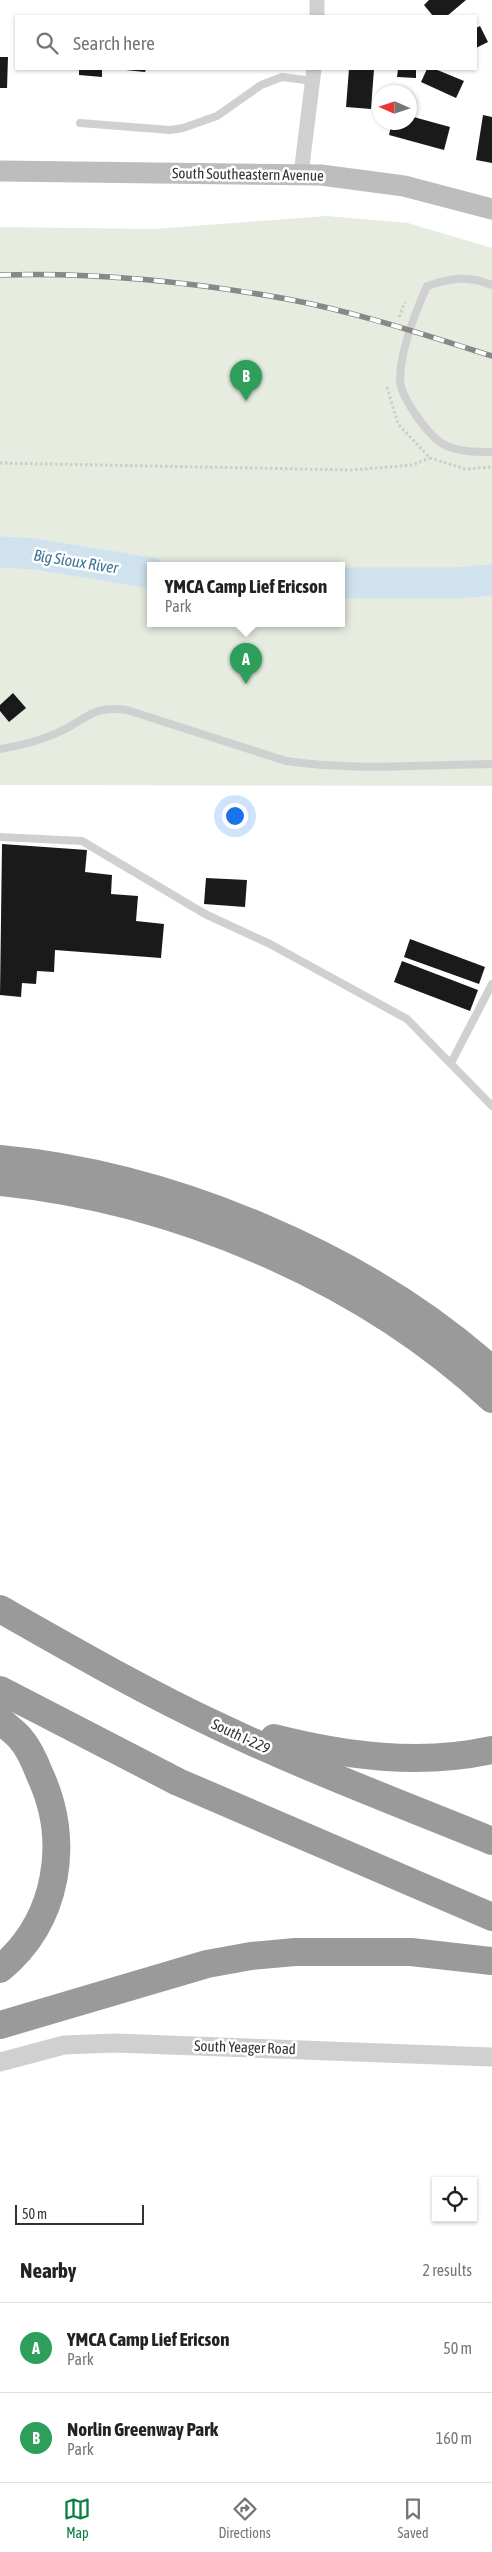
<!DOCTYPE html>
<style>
:root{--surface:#fff;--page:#f2f2f2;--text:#222;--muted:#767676;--line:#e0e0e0;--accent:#0b8043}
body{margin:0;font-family:"Asap Condensed",sans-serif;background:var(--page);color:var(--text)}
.controls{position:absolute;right:15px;bottom:15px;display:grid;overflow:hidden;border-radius:0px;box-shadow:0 1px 4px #0004}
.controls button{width:45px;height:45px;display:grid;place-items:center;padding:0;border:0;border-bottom:1px solid var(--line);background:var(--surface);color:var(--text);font:25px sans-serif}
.compass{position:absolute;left:372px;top:85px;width:45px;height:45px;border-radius:50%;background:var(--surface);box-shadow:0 1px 4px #0004;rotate:273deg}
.scale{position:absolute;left:15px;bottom:12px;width:129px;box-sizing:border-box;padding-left:5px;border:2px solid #333;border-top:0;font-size:14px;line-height:18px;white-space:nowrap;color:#333;-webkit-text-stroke:4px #fff;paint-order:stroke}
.you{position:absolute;left:234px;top:815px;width:18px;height:18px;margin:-12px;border:4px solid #fff;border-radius:50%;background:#1a73e8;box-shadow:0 0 0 8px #1a73e833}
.badge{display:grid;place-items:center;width:32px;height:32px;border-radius:50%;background:var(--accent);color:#fff;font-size:16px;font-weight:700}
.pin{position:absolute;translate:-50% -41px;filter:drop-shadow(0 1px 2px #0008)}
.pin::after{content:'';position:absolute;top:26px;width:18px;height:15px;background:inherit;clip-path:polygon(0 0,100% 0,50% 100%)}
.popup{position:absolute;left:147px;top:562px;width:198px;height:65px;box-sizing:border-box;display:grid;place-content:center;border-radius:0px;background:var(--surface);filter:drop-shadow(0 1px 4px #0005);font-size:16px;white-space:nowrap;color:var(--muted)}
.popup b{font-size:19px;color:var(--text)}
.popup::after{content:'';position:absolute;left:50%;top:100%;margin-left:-10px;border:10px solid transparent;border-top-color:var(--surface)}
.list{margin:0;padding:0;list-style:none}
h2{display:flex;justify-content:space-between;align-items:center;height:65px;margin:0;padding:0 20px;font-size:21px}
h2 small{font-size:16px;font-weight:400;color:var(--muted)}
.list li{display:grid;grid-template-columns:32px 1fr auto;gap:15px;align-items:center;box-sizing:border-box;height:90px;padding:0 20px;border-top:1px solid var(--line)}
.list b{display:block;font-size:19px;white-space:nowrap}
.list p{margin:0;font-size:16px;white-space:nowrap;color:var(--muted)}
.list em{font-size:16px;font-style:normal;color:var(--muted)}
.icon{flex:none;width:28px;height:28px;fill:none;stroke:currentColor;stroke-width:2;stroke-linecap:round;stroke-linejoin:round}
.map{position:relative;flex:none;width:492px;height:2237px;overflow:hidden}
.search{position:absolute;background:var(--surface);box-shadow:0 1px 4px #0004;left:15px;right:15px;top:15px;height:55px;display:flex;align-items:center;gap:12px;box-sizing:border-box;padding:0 18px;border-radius:0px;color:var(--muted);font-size:19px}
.sheet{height:245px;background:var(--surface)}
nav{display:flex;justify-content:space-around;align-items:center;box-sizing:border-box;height:70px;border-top:1px solid var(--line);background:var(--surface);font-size:14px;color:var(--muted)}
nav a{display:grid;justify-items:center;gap:2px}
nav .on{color:var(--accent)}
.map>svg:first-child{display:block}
.green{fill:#e6ecdf;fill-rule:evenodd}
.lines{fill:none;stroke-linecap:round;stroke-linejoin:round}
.river{stroke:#cfe2ee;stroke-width:31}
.building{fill:#1a1a1a}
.path{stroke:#cdcdcd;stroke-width:3;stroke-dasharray:2.5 2.5;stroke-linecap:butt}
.service{stroke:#d0d0d0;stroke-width:8}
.minor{stroke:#d0d0d0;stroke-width:15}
.tertiary{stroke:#d0d0d0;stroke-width:19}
.secondary{stroke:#bdbdbd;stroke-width:21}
.motorway{stroke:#9a9a9a;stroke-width:28}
.rail-casing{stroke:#888;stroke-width:5.5}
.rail{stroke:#fff;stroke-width:4;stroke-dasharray:11;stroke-linecap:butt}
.labels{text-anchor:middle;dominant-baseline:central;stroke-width:5;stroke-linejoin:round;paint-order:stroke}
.street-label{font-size:15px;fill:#333;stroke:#fff}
.water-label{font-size:16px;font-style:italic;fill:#3f7597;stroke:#fff}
</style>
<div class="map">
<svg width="492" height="2237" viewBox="0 0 492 2237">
<rect width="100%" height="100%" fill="#fff"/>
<!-- green -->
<path class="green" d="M327,216L408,223L492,248V786L0,785V227L154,229ZM151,565H341V623H151Z"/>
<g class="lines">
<!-- river -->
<g class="river">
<path d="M0,552L35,554L151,573"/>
<path d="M341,583H457L492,580"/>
</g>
</g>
<!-- building -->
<g class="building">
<path d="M429,0H466L447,16H433L424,5Z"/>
<path d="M480,26L488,42L476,48V28Z"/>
<path d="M0,57H8L7,88H0Z"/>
<path d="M79,69H102V77L79,75Z"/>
<path d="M116,69H146L145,72Z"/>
<path d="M349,69H374L371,109L346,107Z"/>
<path d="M398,69H416V78L397,77Z"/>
<path d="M427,69H435L464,81L456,98L421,82Z"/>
<path d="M483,115L492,117V163L476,160Z"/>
<path d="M410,116L450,127L444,150L389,135L392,122H410Z"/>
<path d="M13,693L26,708L9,722L0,711V705Z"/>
<path d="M2,844L87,850L85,872L112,875L111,894L138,896L136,921L164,924L161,958L55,950L54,972L37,971L36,984L22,983L21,997L0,995Z"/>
<path d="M206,878L247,880L245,907L204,904Z"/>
<path d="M410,939L485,967L479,984L404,957Z"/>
<path d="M402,961L478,990L470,1011L394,982Z"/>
</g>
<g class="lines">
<!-- path -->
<g class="path">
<path d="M399,317L405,302"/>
<path d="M387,387L398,424L430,458L465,469L492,467"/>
<path d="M0,463L352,470L412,465L430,458"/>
</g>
<!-- service -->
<g class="service">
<path d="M80,123L170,130L183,128L217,116L261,85L282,77L313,81"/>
<path d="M492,285C468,275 451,278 427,286C415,313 401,348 400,378C399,396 428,435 443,444C456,452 478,452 492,452"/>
<path d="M0,749C19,746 42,740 59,732C88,719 91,705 127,710L286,761C354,771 424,765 492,764"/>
<path d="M0,837L82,841L205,914L270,944L407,1019L492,1106"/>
<path d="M451,1063L492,984"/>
</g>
<!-- minor -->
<g class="minor">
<path d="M317,0V16"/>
<path d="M301,174L314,69"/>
</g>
<!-- tertiary -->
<path class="tertiary" d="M0,2062L64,2045L115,2043L492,2057"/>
<!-- secondary -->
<path class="secondary" d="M0,171L321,175L404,186L492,209"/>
<!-- motorway -->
<g class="motorway">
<path d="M0,1159C171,1175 364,1255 492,1370"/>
<path d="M0,1182C176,1200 362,1278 492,1399"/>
<path d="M0,1609C72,1650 145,1692 220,1727C309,1769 401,1804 492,1841"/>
<path d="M0,1690L178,1782L492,1917"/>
<path d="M0,1720C6,1726 14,1731 20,1738C29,1748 35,1762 40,1775C71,1841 58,1921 0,1969"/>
<path d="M274,1738C345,1756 420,1766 492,1750"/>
<path d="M0,2025L207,1964L251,1956L295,1952H411L492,1961"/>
</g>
<!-- rail casing -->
<g class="rail-casing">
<path id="rail" d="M0,275C96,272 193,282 287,299C356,312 425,335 492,356"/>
</g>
<!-- rail -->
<use href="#rail" class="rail"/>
</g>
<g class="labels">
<!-- street labels -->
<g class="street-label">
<text transform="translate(248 174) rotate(1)">South Southeastern Avenue</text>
<text transform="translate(241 1736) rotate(25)">South I-229</text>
<text transform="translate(245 2047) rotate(2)">South Yeager Road</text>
</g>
<!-- water labels -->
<g class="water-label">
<text transform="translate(76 561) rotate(9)">Big Sioux River</text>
</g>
</g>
</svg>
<div class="controls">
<button><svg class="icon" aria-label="locate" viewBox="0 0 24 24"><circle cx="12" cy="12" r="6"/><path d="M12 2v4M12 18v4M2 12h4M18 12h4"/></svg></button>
</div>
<svg class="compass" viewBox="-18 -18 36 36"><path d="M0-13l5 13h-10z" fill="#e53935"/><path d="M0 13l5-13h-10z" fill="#767676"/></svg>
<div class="scale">50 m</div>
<div class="you"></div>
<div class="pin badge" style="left:246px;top:684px;background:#2e9e5b">A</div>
<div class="popup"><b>YMCA Camp Lief Ericson</b>Park</div>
<div class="pin badge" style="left:246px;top:401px;background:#2e9e5b">B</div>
<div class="search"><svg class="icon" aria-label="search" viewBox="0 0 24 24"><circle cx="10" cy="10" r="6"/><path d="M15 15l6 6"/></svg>Search here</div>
</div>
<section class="sheet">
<h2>Nearby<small>2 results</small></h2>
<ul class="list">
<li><span class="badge" style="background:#2e9e5b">A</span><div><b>YMCA Camp Lief Ericson</b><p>Park</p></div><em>50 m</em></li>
<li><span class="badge" style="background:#2e9e5b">B</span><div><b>Norlin Greenway Park</b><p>Park</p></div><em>160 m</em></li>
</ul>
</section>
<nav>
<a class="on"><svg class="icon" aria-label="map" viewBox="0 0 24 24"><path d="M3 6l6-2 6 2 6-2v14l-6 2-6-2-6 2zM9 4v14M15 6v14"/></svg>Map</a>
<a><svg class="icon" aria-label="directions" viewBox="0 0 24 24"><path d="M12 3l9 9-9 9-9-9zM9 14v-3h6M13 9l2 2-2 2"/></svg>Directions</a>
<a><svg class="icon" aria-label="saved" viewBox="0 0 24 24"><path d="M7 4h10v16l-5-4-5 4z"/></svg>Saved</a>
</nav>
